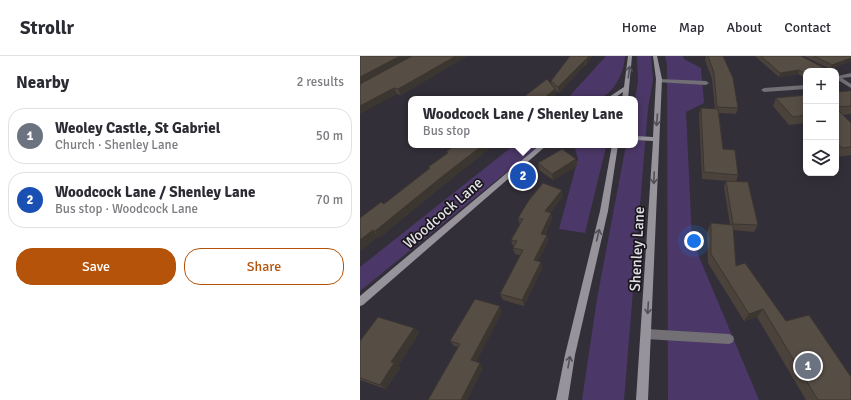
<!DOCTYPE html>
<meta charset="utf-8">
<style>
:root{--surface:#fff;--page:#f2f2f3;--text:#2b2b33;--muted:#7c7c81;--line:#e1e1e2;--accent:#b45309}
body{margin:0;font-family:Signika,sans-serif;background:var(--page);color:var(--text)}
.controls{position:absolute;right:12px;top:12px;display:grid;overflow:hidden;border-radius:8px;box-shadow:0 2px 10px #0003}
.controls button{width:36px;height:36px;display:grid;place-items:center;padding:0;border:0;border-bottom:1px solid var(--line);background:var(--surface);color:var(--text);font:20px sans-serif}
.you{position:absolute;left:334px;top:185px;width:14px;height:14px;margin:-10px;border:3px solid #fff;border-radius:50%;background:#1a73e8;box-shadow:0 0 0 6px #1a73e833}
.badge{display:grid;place-items:center;width:26px;height:26px;border-radius:50%;background:var(--accent);color:#fff;font-size:13px;font-weight:700}
.pin{position:absolute;translate:-50% -50%;border:2px solid #fff;box-shadow:0 1px 4px #0006}
.popup{position:absolute;left:48px;top:40px;width:230px;height:52px;box-sizing:border-box;display:grid;place-content:center;border-radius:8px;background:var(--surface);filter:drop-shadow(0 1px 3px #0005);font-size:13px;white-space:nowrap;color:var(--muted)}
.popup b{font-size:15px;color:var(--text)}
.popup::after{content:'';position:absolute;left:50%;top:100%;margin-left:-8px;border:8px solid transparent;border-top-color:var(--surface)}
.list{margin:0;padding:0;list-style:none}
h2{display:flex;justify-content:space-between;align-items:center;height:52px;margin:0;padding:0 16px;font-size:17px}
h2 small{font-size:13px;font-weight:400;color:var(--muted)}
.list li{display:grid;grid-template-columns:26px 1fr auto;gap:12px;align-items:center;box-sizing:border-box;height:56px;margin:0 8px 8px;padding:0 8px;border:1px solid var(--line);border-radius:16px}
.list b{display:block;font-size:15px;white-space:nowrap}
.list p{margin:0;font-size:13px;white-space:nowrap;color:var(--muted)}
.list em{font-size:13px;font-style:normal;color:var(--muted)}
.actions{display:flex;gap:8px;padding:12px 16px}
.actions a{flex:1;padding:9px 0;border:1px solid var(--accent);border-radius:16px;text-align:center;font-size:14px;color:var(--accent)}
.actions .main{background:var(--accent);color:#fff}
.icon{flex:none;width:22px;height:22px;fill:none;stroke:currentColor;stroke-width:2;stroke-linecap:round;stroke-linejoin:round}
.map{position:relative;flex:none;width:491px;height:344px;overflow:hidden}
header{display:flex;align-items:center;gap:24px;box-sizing:border-box;height:56px;padding:0 20px;background:var(--surface);border-bottom:1px solid var(--line)}
header strong{font-size:19px}
nav{display:flex;gap:22px;margin-inline-start:auto;font-size:14px}
main{display:flex}
aside{flex:1;background:var(--surface)}
.map>svg:first-child{display:block}
.green{fill:#4c3868}
.lines{fill:none;stroke-linecap:round;stroke-linejoin:round}
.lane{fill:#727075;fill-rule:evenodd}
.street{fill:#727075;fill-rule:evenodd}
.secondary{fill:#96939b;fill-rule:evenodd}
.wall{fill:#4a423b}
.shaded-wall{fill:#3c3630}
.building{fill:#564d45;stroke:#3c3630}
.oneway{stroke:#524f55}
.labels{text-anchor:middle;dominant-baseline:central;stroke-width:3.5;stroke-linejoin:round;paint-order:stroke}
.street-label{font-size:15px;fill:#e4e1e8;stroke:#1a181c}
</style>
<header>
<strong>Strollr</strong>
<nav><a>Home</a><a>Map</a><a>About</a><a>Contact</a></nav>
</header>
<main>
<aside>
<h2>Nearby<small>2 results</small></h2>
<ul class="list">
<li><span class="badge" style="background:#6b7280">1</span><div><b>Weoley Castle, St Gabriel</b><p>Church · Shenley Lane</p></div><em>50 m</em></li>
<li><span class="badge" style="background:#1a4fb4">2</span><div><b>Woodcock Lane / Shenley Lane</b><p>Bus stop · Woodcock Lane</p></div><em>70 m</em></li>
</ul>
<div class="actions"><a class="main">Save</a><a>Share</a></div>
</aside>
<div class="map">
<svg width="491" height="344" viewBox="0 0 491 344">
<rect width="100%" height="100%" fill="#332f39"/>
<!-- green -->
<g class="green">
<path d="M246,0H265C264,16 255,37 238,43C232,45 215,43 207,43Z"/>
<path d="M277,0H291L293,24L288,52L264,344H222L237,243L266,89H275V43L278,26Z"/>
<path d="M305,0H323L324,3L341,12L344,47L326,56L332,184L399,344H308L307,9Z"/>
<path d="M154,89H180L0,235V211Z"/>
<path d="M214,89H245L246,91L225,177L199,173L218,103Z"/>
</g>
<g class="lines">
<!-- lane -->
<g class="lane">
<path d="M478,22H482L491,28V32L478,24Z"/>
<path d="M299,23L346,25L349,27L346,29L297,26V24Z"/>
<path d="M446,29V33L404,36L401,34L404,32Z"/>
<path d="M286,273L369,278L373,280L374,283L373,286L369,288L286,283L282,281L281,278L282,275Z"/>
</g>
<!-- street -->
<g class="street">
<path d="M435,0H441L470,15H463Z"/>
<path d="M491,17V21L482,22L476,27V22L478,20Z"/>
</g>
<!-- secondary -->
<g class="secondary">
<path d="M268,0H272L268,43H262L263,36L253,43H246L264,31Z"/>
<path d="M293,0H297L302,23L288,344H276L293,85L275,84V80L293,81L296,23Z"/>
<path d="M180,89H187L3,249L0,250V240Z"/>
<path d="M252,89H258L248,155L215,299L208,344H196L205,299L240,155Z"/>
</g>
</g>
<!-- wall -->
<g class="wall">
<path d="M0,0H107L41,39L37,38Z"/>
<path d="M210,0H232L226,9H225L199,37L195,34L196,39L191,28V25Z"/>
<path d="M346,0H363L378,52L376,58L359,57L363,93L378,119L376,126L398,169L394,176L373,174L376,210L426,265L491,344H446L397,261L384,265L348,207L347,176L351,167L370,169L364,131L366,125H369L342,123L339,58L341,52L355,53L352,23L345,4Z"/>
<path d="M395,0H441L464,12L462,15H446V22H445L438,18L419,21Z"/>
<path d="M444,0H491V5L470,13Z"/>
<path d="M491,34V58L483,59L491,67V99L477,101L476,100V36L489,35Z"/>
<path d="M446,39V67L429,69L413,50L416,42Z"/>
<path d="M95,89H134L87,126L19,182L18,181L0,195V162L24,148L69,113L68,111L87,97L86,96Z"/>
<path d="M216,103L217,110L193,124L179,114L178,107Z"/>
<path d="M203,140L190,157H191L192,163L185,179H187L188,186L178,205L182,212L164,250L143,244L140,238L160,199L155,198L153,192L154,190H153L151,184L160,169L158,162Z"/>
<path d="M142,255L116,306L123,312L107,344H68L98,291L94,290L90,285Z"/>
<path d="M54,272L59,277L38,310L40,312L26,333L0,324V285Z"/>
</g>
<!-- shaded-wall -->
<g class="shaded-wall">
<path d="M40,0H53L0,28V21Z"/>
<path d="M96,0H107L41,39L38,33Z"/>
<path d="M229,0H232L226,9V4Z"/>
<path d="M491,2V5L470,13L472,9Z"/>
<path d="M225,4V9L199,37L198,31Z"/>
<path d="M464,12L462,15H455Z"/>
<path d="M439,14L438,18L419,21L420,17Z"/>
<path d="M34,32L37,38L0,58V50Z"/>
<path d="M195,33L196,39L191,43H183Z"/>
<path d="M123,89H134L87,126L19,182L15,175L84,119Z"/>
<path d="M216,103L217,110L193,124L192,118Z"/>
<path d="M202,134L203,140L186,162L185,155Z"/>
<path d="M191,157L192,163L182,184L181,178Z"/>
<path d="M13,174L18,181L0,195V184Z"/>
<path d="M187,179L188,186L176,210L174,204Z"/>
<path d="M181,206L182,212L164,250L162,244Z"/>
<path d="M140,250L142,255L115,309L111,304Z"/>
<path d="M403,253L397,261L384,265L389,258Z"/>
<path d="M54,272L59,277L38,310L40,312L26,333L20,329L31,306Z"/>
<path d="M120,307L123,312L107,344H101Z"/>
</g>
<!-- building -->
<g class="building">
<path d="M0,0H40L0,21Z"/>
<path d="M52,0H96L38,33L34,32L0,50V28Z"/>
<path d="M210,0H229L226,4H225L198,31L191,25Z"/>
<path d="M348,0H363L373,22L378,52L357,51L354,17Z"/>
<path d="M401,0H441L464,12L455,15H446V18L439,14L420,17Z"/>
<path d="M454,0H491V2L472,9Z"/>
<path d="M187,23L195,33L183,43H161Z"/>
<path d="M491,34V50L476,51V36L489,35Z"/>
<path d="M446,39V59L433,61L416,42Z"/>
<path d="M341,52L358,53L363,93L375,94L378,119L344,116Z"/>
<path d="M476,52L491,67V91L482,92L476,86Z"/>
<path d="M95,89H123L84,119L15,175L13,174L0,184V162L21,146L24,148L70,112L68,111L88,97L86,96Z"/>
<path d="M202,93L216,103L192,118L178,107Z"/>
<path d="M366,125L388,126L398,169L373,168Z"/>
<path d="M183,127L202,134L185,155L191,157L181,178L187,179L174,204L181,206L162,244L140,238L163,194L153,192L157,185L151,184L163,163L158,162L169,144Z"/>
<path d="M351,167L373,169L376,210L385,207L426,265L449,259L491,321V344H458L403,253L389,258L351,198Z"/>
<path d="M115,243L140,250L111,304L120,307L101,344H68L100,288L90,285Z"/>
<path d="M18,261L54,272L31,306L34,307L20,329L0,322V285Z"/>
</g>
<!-- one-way arrows -->
<defs><path id="oneway-shaft" d="M-6 0H5M1.5-3L5.5 0L1.5 3" fill="none" stroke-width="1.6" stroke-linecap="round" stroke-linejoin="round"/></defs>
<g class="oneway">
<use href="#oneway-shaft" transform="translate(269 16) rotate(-83)"/>
<use href="#oneway-shaft" transform="translate(297 64) rotate(94)"/>
<use href="#oneway-shaft" transform="translate(294 122) rotate(92)"/>
<use href="#oneway-shaft" transform="translate(238 179) rotate(-77)"/>
<use href="#oneway-shaft" transform="translate(288 252) rotate(93)"/>
<use href="#oneway-shaft" transform="translate(209 306) rotate(-80)"/>
</g>
<g class="labels">
<!-- street labels -->
<g class="street-label">
<text transform="translate(83 157) rotate(-41)">Woodcock Lane</text>
<text transform="translate(277 193) rotate(-87)">Shenley Lane</text>
</g>
</g>
</svg>
<div class="controls">
<button>+</button>
<button>−</button>
<button><svg class="icon" aria-label="layers" viewBox="0 0 24 24"><path d="M12 4l9 5-9 5-9-5zM3 14l9 5 9-5"/></svg></button>
</div>
<div class="you"></div>
<div class="pin badge" style="left:448px;top:310px;background:#6b7280">1</div>
<div class="pin badge" style="left:163px;top:120px;background:#1a4fb4">2</div>
<div class="popup"><b>Woodcock Lane / Shenley Lane</b>Bus stop</div>
</div>
</main>
